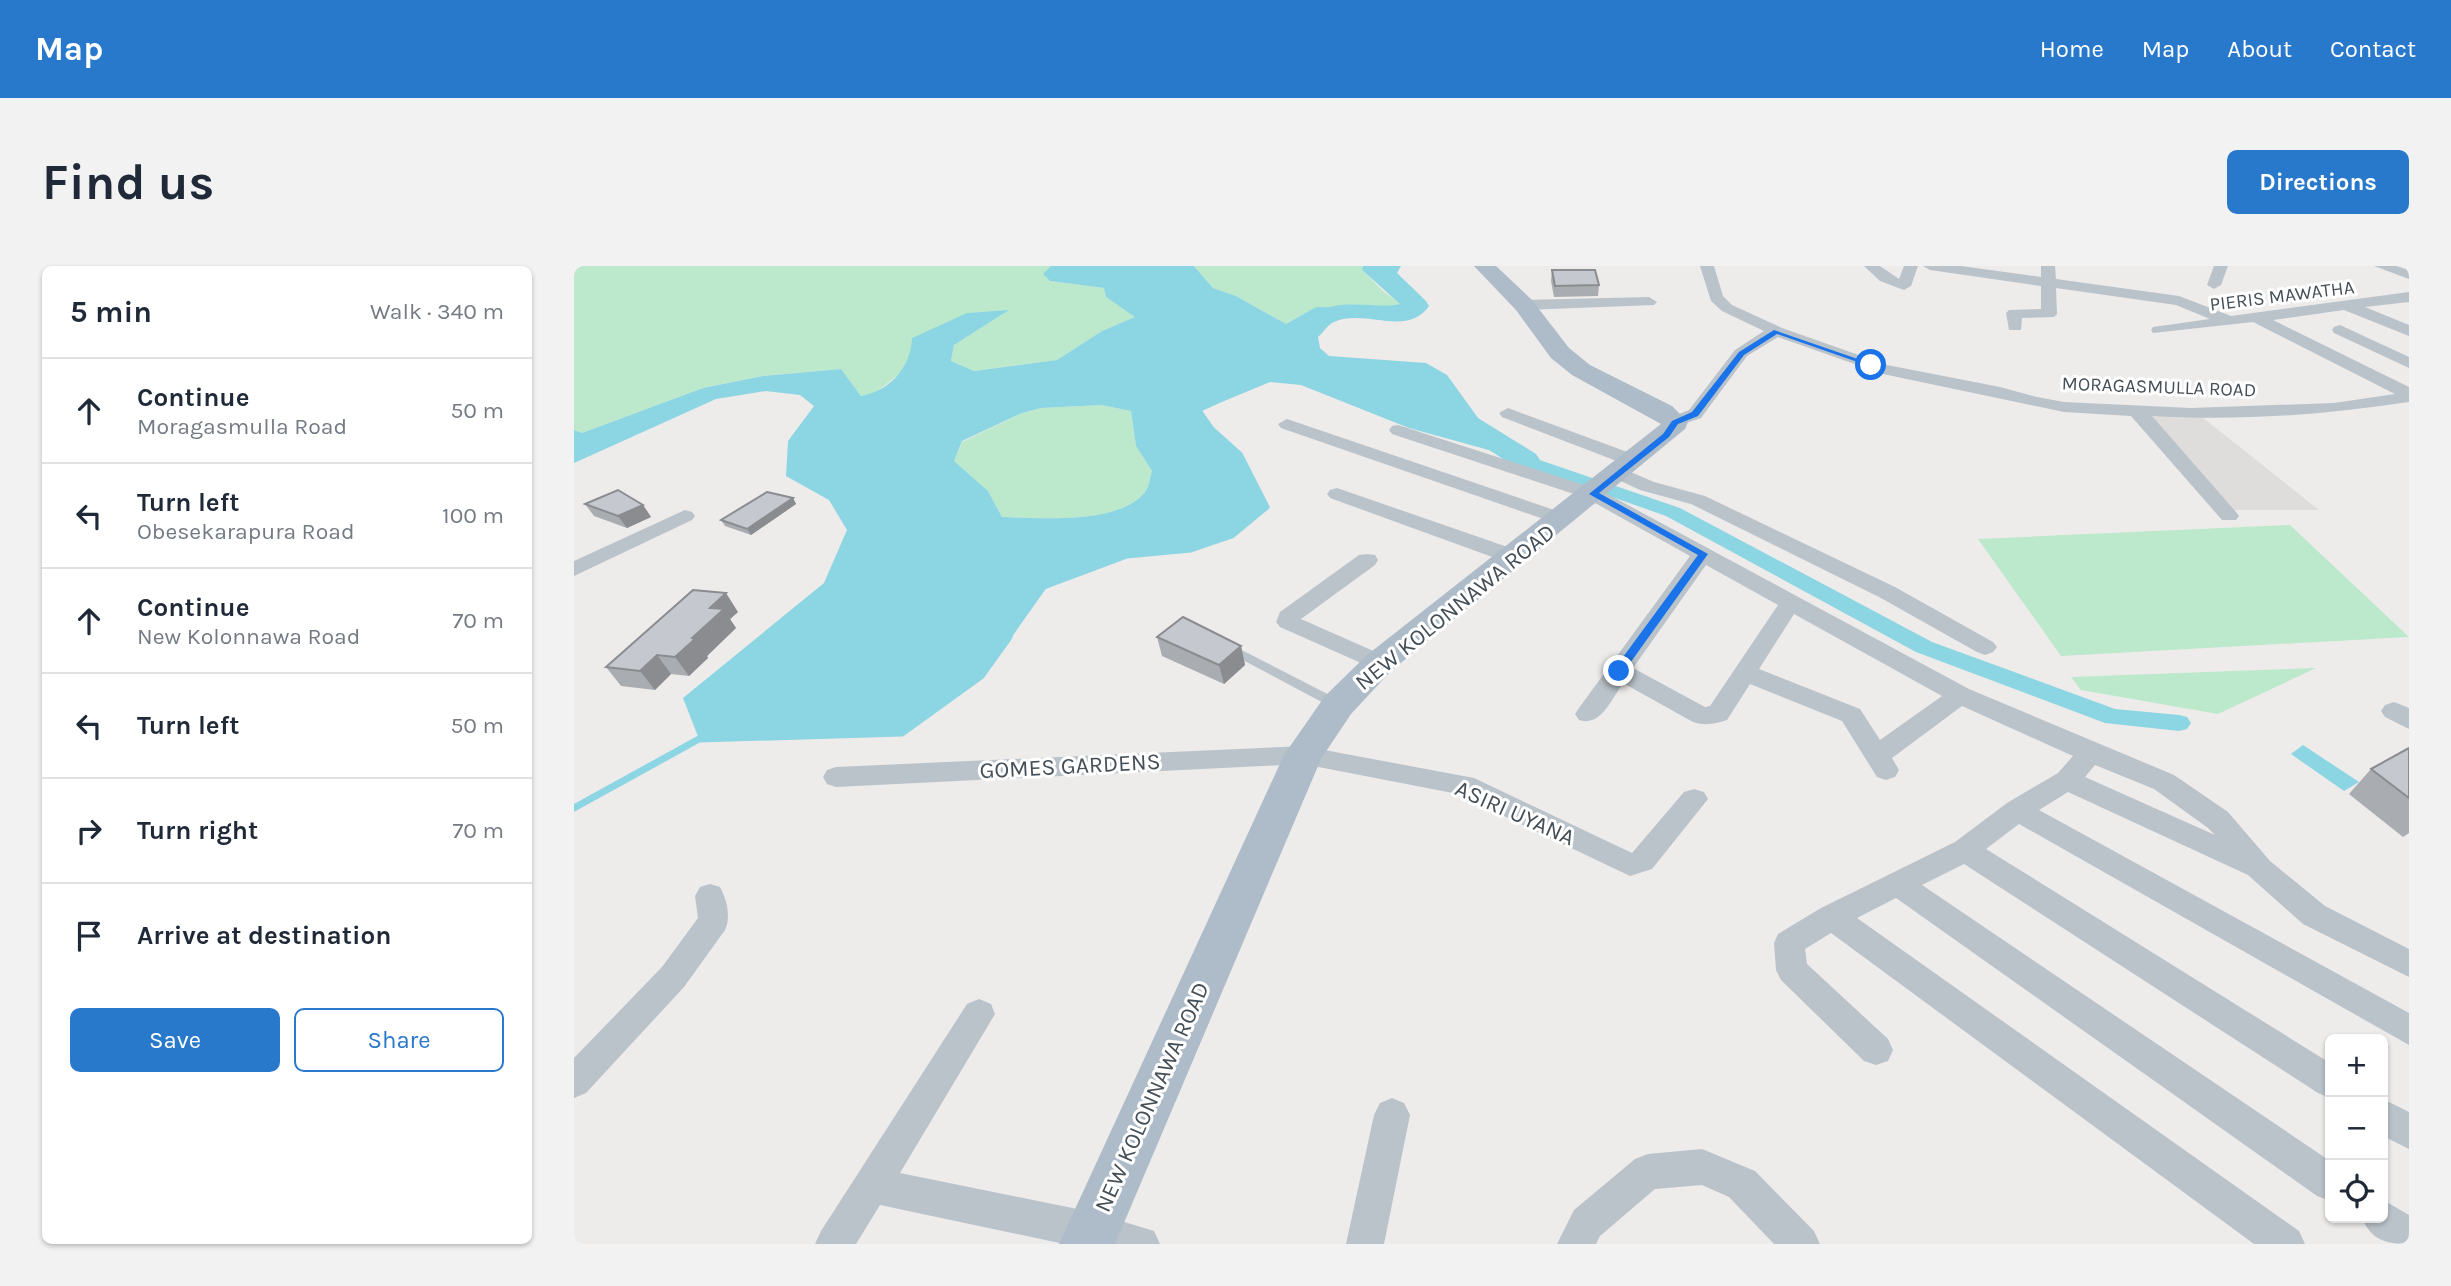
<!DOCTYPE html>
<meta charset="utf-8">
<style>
:root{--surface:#fff;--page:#f2f2f3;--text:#1f2937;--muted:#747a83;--line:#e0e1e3;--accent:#2878cc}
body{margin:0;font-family:Karla,sans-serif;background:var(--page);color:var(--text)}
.controls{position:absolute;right:21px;bottom:21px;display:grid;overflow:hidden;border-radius:10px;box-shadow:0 2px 5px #0004}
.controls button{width:63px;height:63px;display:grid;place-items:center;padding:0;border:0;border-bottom:2px solid var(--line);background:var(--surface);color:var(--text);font:35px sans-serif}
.stop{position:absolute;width:21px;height:21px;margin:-16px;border:5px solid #1a73e8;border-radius:50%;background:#fff}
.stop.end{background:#1a73e8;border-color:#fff;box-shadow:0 2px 7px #0008}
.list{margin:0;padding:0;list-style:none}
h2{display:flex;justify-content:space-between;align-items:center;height:91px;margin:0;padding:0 28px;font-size:30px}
h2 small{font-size:23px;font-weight:400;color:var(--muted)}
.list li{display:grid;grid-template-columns:46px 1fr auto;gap:21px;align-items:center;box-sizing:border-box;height:105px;padding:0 28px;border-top:2px solid var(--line)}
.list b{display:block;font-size:26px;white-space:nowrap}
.list p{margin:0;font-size:23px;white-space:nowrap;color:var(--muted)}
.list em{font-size:23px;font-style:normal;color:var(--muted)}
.actions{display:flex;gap:14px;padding:21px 28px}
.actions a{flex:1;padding:16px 0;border:2px solid var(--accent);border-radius:10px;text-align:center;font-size:24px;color:var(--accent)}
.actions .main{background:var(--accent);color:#fff}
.icon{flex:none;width:38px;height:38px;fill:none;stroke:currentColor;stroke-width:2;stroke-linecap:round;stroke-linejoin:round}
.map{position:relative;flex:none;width:1835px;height:978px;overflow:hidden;border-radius:10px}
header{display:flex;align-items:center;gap:42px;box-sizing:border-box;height:98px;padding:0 35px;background:var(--accent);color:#fff}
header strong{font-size:33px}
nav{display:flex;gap:38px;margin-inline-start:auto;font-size:24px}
.intro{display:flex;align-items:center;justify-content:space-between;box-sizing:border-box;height:168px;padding:0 42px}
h1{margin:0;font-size:49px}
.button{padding:18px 32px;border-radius:10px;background:var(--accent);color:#fff;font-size:24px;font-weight:700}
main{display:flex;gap:42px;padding:0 42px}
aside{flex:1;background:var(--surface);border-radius:10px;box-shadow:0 2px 5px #0004}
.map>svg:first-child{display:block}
.education{fill:#dfdcdc}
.green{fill:#bce9cb}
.water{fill:#8cd5e3;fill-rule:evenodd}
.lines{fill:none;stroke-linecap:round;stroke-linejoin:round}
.stream-far2{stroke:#8cd5e3;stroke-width:4.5}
.stream-far1{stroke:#8cd5e3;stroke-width:5}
.stream{stroke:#8cd5e3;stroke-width:7}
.canal{fill:#8cd5e3;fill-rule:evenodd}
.river{fill:#8cd5e3;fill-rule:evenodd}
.lane{fill:#bac3ca;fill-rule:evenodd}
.street{fill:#bac3ca;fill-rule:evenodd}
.primary{fill:#adbcc8;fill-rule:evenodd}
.wall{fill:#a9acb1}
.shaded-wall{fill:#8a8c90}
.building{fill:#c5c8ce;stroke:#8a8c90;stroke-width:2}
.route{fill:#1a73e8}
.labels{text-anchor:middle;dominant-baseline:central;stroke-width:6;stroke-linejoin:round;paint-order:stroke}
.far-street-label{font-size:19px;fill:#454f57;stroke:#fff}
.street-label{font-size:23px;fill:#454f57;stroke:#fff}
</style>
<header>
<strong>Map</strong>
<nav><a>Home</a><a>Map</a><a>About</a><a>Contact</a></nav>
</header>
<div class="intro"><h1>Find us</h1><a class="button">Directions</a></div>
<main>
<aside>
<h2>5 min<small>Walk · 340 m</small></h2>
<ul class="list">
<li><svg class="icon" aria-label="ahead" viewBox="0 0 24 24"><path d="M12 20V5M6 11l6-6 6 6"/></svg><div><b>Continue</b><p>Moragasmulla Road</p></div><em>50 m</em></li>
<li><svg class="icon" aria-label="left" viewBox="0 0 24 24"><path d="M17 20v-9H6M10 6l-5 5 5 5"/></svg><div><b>Turn left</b><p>Obesekarapura Road</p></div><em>100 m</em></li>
<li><svg class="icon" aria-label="ahead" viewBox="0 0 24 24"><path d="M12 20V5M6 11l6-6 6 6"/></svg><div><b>Continue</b><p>New Kolonnawa Road</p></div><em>70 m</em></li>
<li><svg class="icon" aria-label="left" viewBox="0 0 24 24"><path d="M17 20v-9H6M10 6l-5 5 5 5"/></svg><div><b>Turn left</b></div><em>50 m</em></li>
<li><svg class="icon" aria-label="right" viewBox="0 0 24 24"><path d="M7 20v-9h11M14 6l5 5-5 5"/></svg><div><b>Turn right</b></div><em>70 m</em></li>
<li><svg class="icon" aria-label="arrive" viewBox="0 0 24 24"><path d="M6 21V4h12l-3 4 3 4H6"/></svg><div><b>Arrive at destination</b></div></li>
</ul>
<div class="actions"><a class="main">Save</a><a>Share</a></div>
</aside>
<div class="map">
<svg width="1835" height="978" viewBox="0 0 1835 978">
<rect width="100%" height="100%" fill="#eeebeb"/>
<!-- education -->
<path class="education" d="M1572,148L1628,151L1745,244H1660Z"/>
<!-- green -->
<g class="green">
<path d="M0,0H477L470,8L476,15L530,22L532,31L562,51L528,65L483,94L400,105L377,95L380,79L433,45L394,47L337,88L329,105L301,127L287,130L267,103L189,110L129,122L8,167L0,164Z"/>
<path d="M620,0H789L788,4L810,26L827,38L806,42L742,41L712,58L662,30L639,22Z"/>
<path d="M528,139L557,145L562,180L578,205C576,211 575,221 571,226C545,259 466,252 428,251L414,225L380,195L388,176L448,147L467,142Z"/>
<path d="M1716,259L1835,371L1487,390L1404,273Z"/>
<path d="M1742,402L1644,448L1507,424L1497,411Z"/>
</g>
<!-- water -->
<g class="water">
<path d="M477,0H620L639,22L662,30L712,58L742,41L806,42L826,38L788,4L789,0H816L811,8L843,40L833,48L784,44L751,50L732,70L733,85L748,98L842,103L863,115L894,158L951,194L835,162L727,119L696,116L626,145L635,160L666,188L693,241L658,270L617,284L553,290L470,321L407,410L328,467L125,473L109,432L250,317L273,264L255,234L212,210L214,175L240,140L226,129L192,125L142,133L0,197V164L8,167L129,122L189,110L267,103L287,130C316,125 337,101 338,72L393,47L435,44L380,79L377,95L400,105L483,94L528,65L561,51L532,31L530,22L476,15L469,8ZM528,139L557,145L562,180L578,205C576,211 575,221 571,226C545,259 466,252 428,251L414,225L380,195L388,175L448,147L467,142Z"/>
<path d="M1729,479L1785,516L1770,525L1717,488Z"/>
</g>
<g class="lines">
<!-- stream-far2 -->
<path class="stream-far2" d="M639,164L625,144L670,123"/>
<!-- stream-far1 -->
<path class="stream-far1" d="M434,372L470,321L553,290L617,284L658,270L693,241L666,188L637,162"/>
<!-- stream -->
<path class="stream" d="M0,542L125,473L328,467L407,410L435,371"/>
<!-- canal -->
<path class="canal" d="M951,189L1106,242L1358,376L1541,443L1605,449L1613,451L1617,457L1613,463L1605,465L1531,457L1342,386L1092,250L945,198L942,194Z"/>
<!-- river -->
<path class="river" d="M805,0H827L823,7L852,35L855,40C833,72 791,42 760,56C754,58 749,67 744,71L746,82L755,90L852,97L873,109L904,152L962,188L966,194L962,200L951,203L940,200L884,164L853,121L836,111L748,106C729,101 720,88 718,70C750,24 784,43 829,39L799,8Z"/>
<!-- lane -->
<path class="lane" d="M654,377L769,436L771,439L769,442H759L650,384L648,381L650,378Z"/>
<!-- street -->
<g class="street">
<path d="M1126,0H1140L1149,30L1158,39L1208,62L1313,99L1426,121L1463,131L1490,136L1617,142L1760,137L1821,128L1679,56L1579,67L1577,64L1579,61L1636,53L1602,39L1482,22L1483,48L1480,51L1448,52L1447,64H1435L1432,47L1435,44L1467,43V20L1356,4L1349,0H1387L1467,11V0H1481L1482,13L1605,30L1657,50L1835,26V36L1791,41L1835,59V70L1770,44L1699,54L1835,121V136C1750,149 1664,155 1578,150L1662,246L1665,250L1662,254H1648L1557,150L1490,146L1309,108L1204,71L1173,90L1127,152L1101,161L1092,156L1095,152L1115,144L1161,84L1190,65L1148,45L1137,35Z"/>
<path d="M1290,0H1306L1325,13L1330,0H1344L1337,20L1330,24L1306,15Z"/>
<path d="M1640,0H1654L1647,19L1640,23L1633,19Z"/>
<path d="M1800,0H1822L1835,4V13Z"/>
<path d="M1075,31L1083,36L1080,39L950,44L942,39L950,34Z"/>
<path d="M1766,59L1835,91V102L1760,67L1758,64L1760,61Z"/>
<path d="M934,142L1067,191L1070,195L1060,201L1053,199L928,151L925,147Z"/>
<path d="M713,153L995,249L998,253L995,257H981L707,162L704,158Z"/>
<path d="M824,159L1026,224L1395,423L1600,509L1654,546L1696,595L1751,640L1835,683V711L1729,658L1674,609L1494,526L1465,544L1835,747V779L1445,558L1412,583L1756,797V832L1744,827L1390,598L1348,619L1756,895V935L1743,930L1322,632L1283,652L1725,965L1731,978H1680L1257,667L1231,683L1233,698L1314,773L1319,784L1314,795L1302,799L1290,795L1207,714L1202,704L1200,677L1204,668L1247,642L1381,576L1433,537L1484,507L1499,490L1388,440L1318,492L1325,504L1321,511L1312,514L1303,511L1268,455L1176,418L1153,454C1141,458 1131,460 1119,456L1049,417C1037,434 1027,461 1005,454L1001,448L1005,442L1116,290L1012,232L818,168L815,164L818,160ZM1132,299L1204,339L1136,440L1131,441L1059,402ZM1220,348L1368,430L1306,474L1286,443L1185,403ZM1521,499L1580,523L1634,562L1641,569L1511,511Z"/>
<path d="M1045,201L1080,216L1131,230L1321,321L1419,376L1423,381L1419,386L1411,389L1403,386L1305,331L1117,238L1066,224L1038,211L1035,207Z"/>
<path d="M763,222L948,286L951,291L948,296H932L756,232L753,228L756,224Z"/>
<path d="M111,244L118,246L121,250L118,254L0,310V295Z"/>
<path d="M793,288L801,289L804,294L801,299L727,353L813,391L817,397L813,403L805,405L706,361L702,356L706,346L785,289Z"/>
<path d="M1820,436L1835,442V463L1811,451L1807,445L1811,439Z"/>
<path d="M729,480L900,512L1058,587L1110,526L1120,523L1130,526L1134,533L1078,603L1056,610L884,528L729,498L262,521L253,518L249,511L253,504L262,501Z"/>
<path d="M136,618L146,621C153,634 157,651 151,664L110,721L12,827L0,832V792L88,701L124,652L121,630L126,621Z"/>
<path d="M405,733L417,738L421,748L326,907L518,946L580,965L586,978H490L306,939L282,978H241L247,965L393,738Z"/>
<path d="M818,832L830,837L836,849L810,978H772L800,849L806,837Z"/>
<path d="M1809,833L1835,846V883L1809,870Z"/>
<path d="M1128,883L1181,905L1240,965L1246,978H1200L1155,931L1128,919L1081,923L1026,970L1022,978H983L1000,944L1061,893L1074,888Z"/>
<path d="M1809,934L1835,949V978C1812,978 1797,974 1788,952H1809Z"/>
</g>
<!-- primary -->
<path class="primary" d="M900,0H922L958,34L995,82L1016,99L1098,140L1114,156L1111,163L817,405L777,448L747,493L541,978H485L710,489L751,430L793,389L1087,158L998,109L977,92L942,44Z"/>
</g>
<!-- wall -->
<g class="wall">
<path d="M978,4L1025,19L1024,30L980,31L977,15Z"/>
<path d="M219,232L222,238L177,269L151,260L147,254Z"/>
<path d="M11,238L69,239L77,251L53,262L20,250Z"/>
<path d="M164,346L156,353L162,362L133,390L134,392L115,410L97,408L81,424L47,420L32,401Z"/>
<path d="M583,371L667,380L671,399L650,418L588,390Z"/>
<path d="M1835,482V567L1829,571L1775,528L1797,503Z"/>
</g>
<!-- shaded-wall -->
<g class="shaded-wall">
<path d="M219,232L222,238L177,269L173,263Z"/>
<path d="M69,239L77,251L53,262L44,250Z"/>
<path d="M152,327L164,346L156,353L162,362L133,390L134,392L115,410L101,391L118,372L136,342Z"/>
<path d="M667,380L671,399L650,418L645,399Z"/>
<path d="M83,389L97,408L81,424L66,405Z"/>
</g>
<!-- building -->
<g class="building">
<path d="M978,4H1021L1025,19L981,20Z"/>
<path d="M44,224L69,239L44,250L11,238Z"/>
<path d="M193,226L219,232L173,263L147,254Z"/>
<path d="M119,324L152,327L136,342L150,343L118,372L121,373L101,391L83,389L66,405L32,401Z"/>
<path d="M609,351L667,380L645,399L583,371Z"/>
<path d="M1835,482V532L1797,503Z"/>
</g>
<!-- route -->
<path class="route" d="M1200,64L1301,99L1295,100L1203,68L1170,89L1124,150L1104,158L1095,171L1025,227L1134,288L1049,407H1041V402L1124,289L1015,228L1089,168L1098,155L1118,146L1165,86Z"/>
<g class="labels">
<!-- far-street labels -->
<g class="far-street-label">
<text transform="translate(1708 30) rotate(-7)">PIERIS MAWATHA</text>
<text transform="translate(1585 121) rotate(2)">MORAGASMULLA ROAD</text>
</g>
<!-- street labels -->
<g class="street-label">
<text transform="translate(881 341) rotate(-39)">NEW KOLONNAWA ROAD</text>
<text transform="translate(496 500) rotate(-3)">GOMES GARDENS</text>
<text transform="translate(941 547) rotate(24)">ASIRI UYANA</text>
<text transform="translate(578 831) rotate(-66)">NEW KOLONNAWA ROAD</text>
</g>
</g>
</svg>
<div class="controls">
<button>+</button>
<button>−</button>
<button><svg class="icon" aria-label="locate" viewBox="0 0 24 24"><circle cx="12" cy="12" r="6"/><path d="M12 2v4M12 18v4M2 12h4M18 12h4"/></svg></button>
</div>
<div class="stop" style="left:1297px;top:99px"></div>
<div class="stop end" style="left:1045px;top:405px"></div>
</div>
</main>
